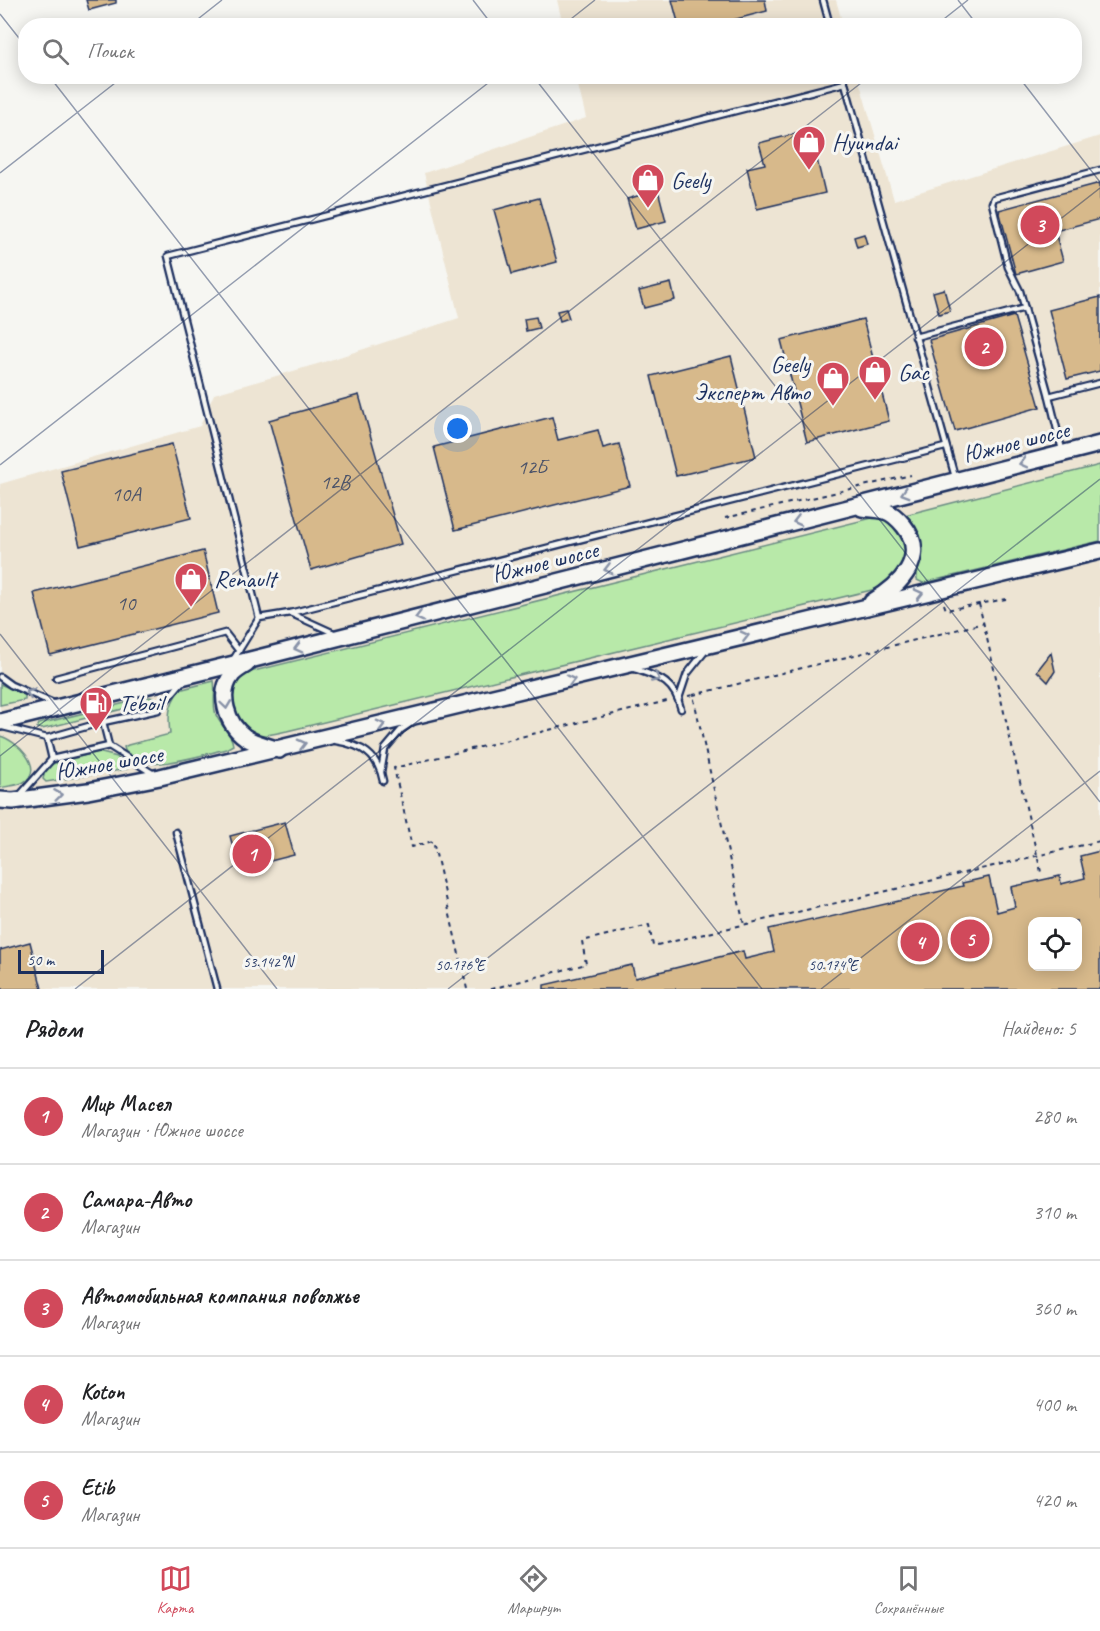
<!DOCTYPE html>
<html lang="ru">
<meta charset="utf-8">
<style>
:root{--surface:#fff;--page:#f2f2f2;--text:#202124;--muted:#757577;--line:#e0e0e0;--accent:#d1495b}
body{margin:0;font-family:Caveat,sans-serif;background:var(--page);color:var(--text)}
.controls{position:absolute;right:18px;bottom:18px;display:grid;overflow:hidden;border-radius:12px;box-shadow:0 3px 15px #0003}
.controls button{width:54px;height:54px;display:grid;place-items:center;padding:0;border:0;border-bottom:2px solid var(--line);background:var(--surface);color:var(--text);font:30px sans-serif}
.scale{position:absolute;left:18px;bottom:15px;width:86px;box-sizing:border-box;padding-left:6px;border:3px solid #1b2f5e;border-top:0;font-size:16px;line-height:21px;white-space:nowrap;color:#1b2f5e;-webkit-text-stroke:4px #f6f6f2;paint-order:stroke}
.you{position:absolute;left:458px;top:429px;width:21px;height:21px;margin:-15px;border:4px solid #fff;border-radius:50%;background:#1a73e8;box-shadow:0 0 0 9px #1a73e833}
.badge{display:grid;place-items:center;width:39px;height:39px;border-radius:50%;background:var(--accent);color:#fff;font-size:20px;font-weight:700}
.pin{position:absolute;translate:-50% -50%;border:3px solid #fff;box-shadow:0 2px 6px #0006}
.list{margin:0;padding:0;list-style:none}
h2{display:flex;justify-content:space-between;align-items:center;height:78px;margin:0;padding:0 24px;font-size:26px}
h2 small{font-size:20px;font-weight:400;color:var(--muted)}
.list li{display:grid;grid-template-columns:39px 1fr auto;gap:18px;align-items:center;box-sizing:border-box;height:96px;padding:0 24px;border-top:2px solid var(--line)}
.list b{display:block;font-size:22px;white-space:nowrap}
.list p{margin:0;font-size:20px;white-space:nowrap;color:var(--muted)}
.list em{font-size:20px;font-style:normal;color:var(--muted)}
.icon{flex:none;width:33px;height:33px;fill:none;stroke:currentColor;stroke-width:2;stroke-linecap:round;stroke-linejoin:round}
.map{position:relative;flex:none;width:1100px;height:989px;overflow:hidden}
.search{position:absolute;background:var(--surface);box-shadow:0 3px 15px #0003;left:18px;right:18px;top:18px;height:66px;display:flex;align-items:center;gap:15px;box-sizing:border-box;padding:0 21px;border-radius:24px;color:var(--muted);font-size:22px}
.sheet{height:558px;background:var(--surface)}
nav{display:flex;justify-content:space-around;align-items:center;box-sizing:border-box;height:84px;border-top:2px solid var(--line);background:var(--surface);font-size:16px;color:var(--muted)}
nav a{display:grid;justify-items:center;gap:3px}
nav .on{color:var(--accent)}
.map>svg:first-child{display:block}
.built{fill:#ede4d3;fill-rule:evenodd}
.green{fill:#b8e9a9;stroke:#6a8c84;stroke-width:1.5}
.building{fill:#d7b98b;stroke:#1b2f5e;stroke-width:1.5;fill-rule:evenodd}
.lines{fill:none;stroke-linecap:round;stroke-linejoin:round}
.service-casing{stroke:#1b2f5e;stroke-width:9}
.primary-casing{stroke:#1b2f5e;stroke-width:20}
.path{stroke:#1b2f5e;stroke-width:2;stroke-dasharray:4.5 4.5;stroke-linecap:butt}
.service{stroke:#f6f6f2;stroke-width:4.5}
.primary{stroke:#f6f6f2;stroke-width:15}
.oneway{stroke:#8892a8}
.ticks{fill:none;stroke:#1b2f5e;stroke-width:1.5;stroke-opacity:0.45}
.labels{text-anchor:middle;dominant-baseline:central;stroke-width:6;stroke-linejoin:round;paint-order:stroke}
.number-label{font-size:21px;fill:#4a5269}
.poi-label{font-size:24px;fill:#1b2f5e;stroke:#f6f6f2;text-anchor:start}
.street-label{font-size:24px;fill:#1b2f5e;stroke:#f6f6f2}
.ticks-label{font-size:15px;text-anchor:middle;fill:#1b2f5e;stroke:#f6f6f2;stroke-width:6;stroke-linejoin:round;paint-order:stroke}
</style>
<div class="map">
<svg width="1100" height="989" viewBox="0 0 1100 989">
<rect width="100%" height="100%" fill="#f6f6f2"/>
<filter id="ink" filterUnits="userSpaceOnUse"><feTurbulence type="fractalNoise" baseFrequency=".0167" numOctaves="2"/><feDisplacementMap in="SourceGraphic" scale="12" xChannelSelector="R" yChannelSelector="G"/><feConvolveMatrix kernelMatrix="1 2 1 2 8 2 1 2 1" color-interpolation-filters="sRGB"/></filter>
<g filter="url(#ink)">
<!-- built -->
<g class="built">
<path d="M557,0H836L843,25H563Z"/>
<path d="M576,77H858L894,200L1100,136V989H0V484L200,426L214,394L324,362L459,318L424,173L586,118ZM1032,921H1078V966H1032Z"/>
</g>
<!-- green -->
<g class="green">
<path d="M1100,465V541L923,583L917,580C916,573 919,568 921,561C925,544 916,527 905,515Z"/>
<path d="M876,517C883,519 889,520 894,525C909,539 909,568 893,582C889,584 884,586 880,588L287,731C258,737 257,739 233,720L230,685L238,675Z"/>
<path d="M214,681C216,692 212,703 216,715C221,727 232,733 233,745L226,749C204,754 130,780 124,747L128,745L170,734C168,715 168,707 179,690Z"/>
<path d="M0,684L25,695V700L0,705Z"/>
<path d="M150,697L153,698L151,702L42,729L37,728L39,724Z"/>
<path d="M0,736C16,740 46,768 24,782C18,786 7,786 0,788Z"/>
<path d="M98,752L117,757L127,769L46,782L43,779L46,768L52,764Z"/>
</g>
<!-- building -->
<g class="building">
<path d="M86,0H116V3L89,10Z"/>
<path d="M672,0H765L767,11L710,26H679Z"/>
<path d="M810,130L825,193L757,209L747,168L765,164L759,143Z"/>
<path d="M1100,183V219L1055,231L1063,261L1016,274L999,210Z"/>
<path d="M658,190L666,221L636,229L627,199Z"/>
<path d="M539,198L557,262L512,274L494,210Z"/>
<path d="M864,234L867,244L857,247L854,237Z"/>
<path d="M671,283L675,300L644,308L639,291Z"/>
<path d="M944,289L950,311L939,314L933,292Z"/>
<path d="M1100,297V371L1067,379L1049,310Z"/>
<path d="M566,309L569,318L560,321L557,311Z"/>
<path d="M1014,316L1040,407L955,431L929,340Z"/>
<path d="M536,317L539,328L526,331L524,319Z"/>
<path d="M863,319L889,421L807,442L781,340Z"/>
<path d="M731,356L756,457L676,476L651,376Z"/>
<path d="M359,395L401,544L311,570L269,420Z"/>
<path d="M552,417L558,440L598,430L603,448L619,444L630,486L455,530L434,447Z"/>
<path d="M172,444L191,518L80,546L61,471Z"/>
<path d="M203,551L218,613L50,655L34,593Z"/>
<path d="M1051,653L1055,671L1048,682L1037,671Z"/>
<path d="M285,822L294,855L239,869L230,836Z"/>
<path d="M1100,851V989H544V985L632,965L635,978L743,951L745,959L774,952L769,929L812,919L813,921L963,886L962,883L989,877L997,912L1015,907L1011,887L1060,876L1061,884L1085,878L1080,856ZM1032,921H1077V966H1032Z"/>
<path d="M30,942L42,989H0V950Z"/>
</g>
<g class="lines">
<!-- service casing -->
<g class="service-casing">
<g id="service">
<path d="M823,0L830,26"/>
<path d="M843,76L955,477"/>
<path d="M915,337L1025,308"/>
<path d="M1049,396L1020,291L1008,267L992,203L994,198L1100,170"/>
<path d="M1062,450L1049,396L1100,383"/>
<path d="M290,613L336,634"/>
<path d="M259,618L290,613L945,447"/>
<path d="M233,660L259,618L168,256L845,83"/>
<path d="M632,668C658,677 674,680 681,709"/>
<path d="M0,677L11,685L53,703"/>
<path d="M56,678L225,633L239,651"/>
<path d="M679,698L687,674L707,649"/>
<path d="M103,722L109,746L152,773"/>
<path d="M3,727L47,738L103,722L158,710L181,683"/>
<path d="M47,738L52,759"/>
<path d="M336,741C361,745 378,754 383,781"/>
<path d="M381,772L385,749L401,730L413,722"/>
<path d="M20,795L52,759L109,746"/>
<path d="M176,832L217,989"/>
</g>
</g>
<!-- primary casing -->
<g class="primary-casing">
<g id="primary">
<path d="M862,508C869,509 878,509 885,511C892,513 899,520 904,526C929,557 900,586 872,602"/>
<path d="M247,664C242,667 235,671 232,675C217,694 227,724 245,737C254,744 269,746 279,750"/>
<path d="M0,722L254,659L1100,444"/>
<path d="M0,800L13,801L88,791L160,777L1100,551"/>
</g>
</g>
<!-- path -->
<g class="path">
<path d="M725,518L911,475"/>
<path d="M944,604L946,610L1006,599"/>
<path d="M979,604L1041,872"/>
<path d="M693,695L984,623"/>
<path d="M688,696L693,695L744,925"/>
<path d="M467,989L433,841L412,847L394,768L671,700"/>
<path d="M491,989L586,964L582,941L649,925L653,946L1100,841"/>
</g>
<!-- service -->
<use href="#service" class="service"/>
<!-- primary -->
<use href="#primary" class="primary"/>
</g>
<!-- one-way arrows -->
<defs><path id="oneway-chevron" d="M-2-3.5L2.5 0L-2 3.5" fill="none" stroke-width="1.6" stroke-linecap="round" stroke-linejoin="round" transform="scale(1.5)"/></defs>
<g class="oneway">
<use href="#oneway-chevron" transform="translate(1023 463) rotate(166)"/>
<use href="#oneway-chevron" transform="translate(905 493) rotate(164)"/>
<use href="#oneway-chevron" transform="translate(797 521) rotate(166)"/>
<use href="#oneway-chevron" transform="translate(608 569) rotate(166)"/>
<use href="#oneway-chevron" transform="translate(919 594) rotate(-13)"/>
<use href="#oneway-chevron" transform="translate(419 617) rotate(166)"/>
<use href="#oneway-chevron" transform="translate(745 636) rotate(-14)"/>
<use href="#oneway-chevron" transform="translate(298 648) rotate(165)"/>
<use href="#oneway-chevron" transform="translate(656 678) rotate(24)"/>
<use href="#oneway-chevron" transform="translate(571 680) rotate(-14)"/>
<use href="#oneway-chevron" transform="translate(30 693) rotate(-157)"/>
<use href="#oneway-chevron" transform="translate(226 705) rotate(82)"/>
<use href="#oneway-chevron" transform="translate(381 725) rotate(-14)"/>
<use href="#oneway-chevron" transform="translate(302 744) rotate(-14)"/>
<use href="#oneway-chevron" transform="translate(58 795) rotate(-7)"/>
</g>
</g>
<!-- ticks -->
<path class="ticks" d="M473,0L493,26M958,0L978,26M0,14L26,47M189,26L222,0M562,26L595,0M935,26L968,0M49,76L762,989M533,76L1100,802M1018,76L1100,182M0,173L124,76M0,465L497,76M0,634L277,989M0,756L870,76M75,989L1100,188M448,989L1100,479M821,989L1100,771"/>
<!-- icons -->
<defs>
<g id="shop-pin" transform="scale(1.725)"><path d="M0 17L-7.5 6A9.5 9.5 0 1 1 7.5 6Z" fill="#d1495b" stroke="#f6f6f2"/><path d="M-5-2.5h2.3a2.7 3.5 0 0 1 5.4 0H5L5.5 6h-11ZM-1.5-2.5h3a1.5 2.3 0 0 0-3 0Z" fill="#fff"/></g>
<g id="fuel-pin" transform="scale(1.725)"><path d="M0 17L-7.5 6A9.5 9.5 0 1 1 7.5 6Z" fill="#d1495b" stroke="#f6f6f2"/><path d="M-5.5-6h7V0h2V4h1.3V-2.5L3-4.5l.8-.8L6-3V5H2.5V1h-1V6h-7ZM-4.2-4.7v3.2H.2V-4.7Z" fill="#fff"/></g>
</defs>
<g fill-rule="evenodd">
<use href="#shop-pin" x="809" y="142"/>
<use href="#shop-pin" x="648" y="180"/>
<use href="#shop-pin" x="875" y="372"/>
<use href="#shop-pin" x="833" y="378"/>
<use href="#shop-pin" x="191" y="579"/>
<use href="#fuel-pin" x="96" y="703"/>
</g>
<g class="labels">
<!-- number labels -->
<g class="number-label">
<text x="532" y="467">12Б</text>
<text x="335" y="482">12В</text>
<text x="126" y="494">10А</text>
<text x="126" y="603">10</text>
</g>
<!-- poi labels -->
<g class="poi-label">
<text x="832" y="142">Hyundai</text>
<text x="671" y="180">Geely</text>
<text x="810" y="364" text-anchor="end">Geely<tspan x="810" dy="28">Эксперт Авто</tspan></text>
<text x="898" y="372">Gac</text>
<text x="214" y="579">Renault</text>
<text x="119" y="703">Teboil</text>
</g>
<!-- street labels -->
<g class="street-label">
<text transform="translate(1016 442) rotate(-14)">Южное шоссе</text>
<text transform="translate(545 562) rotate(-14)">Южное шоссе</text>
<text transform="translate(109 763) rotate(-10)">Южное шоссе</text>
</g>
</g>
<g class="ticks-label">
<text x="268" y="967">53.142°N</text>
<text x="460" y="970">50.176°E</text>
<text x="833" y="970">50.174°E</text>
</g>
</svg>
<div class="controls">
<button><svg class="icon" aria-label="locate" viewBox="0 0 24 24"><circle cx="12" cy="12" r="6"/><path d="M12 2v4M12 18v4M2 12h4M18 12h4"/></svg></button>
</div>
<div class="scale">50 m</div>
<div class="you"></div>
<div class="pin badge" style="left:252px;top:854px">1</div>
<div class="pin badge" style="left:984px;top:347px">2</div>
<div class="pin badge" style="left:1040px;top:225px">3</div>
<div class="pin badge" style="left:920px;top:942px">4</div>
<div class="pin badge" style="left:970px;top:939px">5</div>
<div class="search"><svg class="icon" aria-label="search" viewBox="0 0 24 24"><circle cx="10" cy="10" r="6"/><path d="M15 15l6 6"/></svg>Поиск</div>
</div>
<section class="sheet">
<h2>Рядом<small>Найдено: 5</small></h2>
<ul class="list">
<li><span class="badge">1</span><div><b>Мир Масел</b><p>Магазин · Южное шоссе</p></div><em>280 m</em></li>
<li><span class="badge">2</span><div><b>Самара-Авто</b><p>Магазин</p></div><em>310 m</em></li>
<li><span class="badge">3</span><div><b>Автомобильная компания поволжье</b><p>Магазин</p></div><em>360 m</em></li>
<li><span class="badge">4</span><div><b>Koton</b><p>Магазин</p></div><em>400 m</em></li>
<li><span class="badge">5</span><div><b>Etib</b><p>Магазин</p></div><em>420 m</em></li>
</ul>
</section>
<nav>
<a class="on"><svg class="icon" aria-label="map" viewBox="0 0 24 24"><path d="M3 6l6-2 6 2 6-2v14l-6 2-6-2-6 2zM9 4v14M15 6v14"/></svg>Карта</a>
<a><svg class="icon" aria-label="directions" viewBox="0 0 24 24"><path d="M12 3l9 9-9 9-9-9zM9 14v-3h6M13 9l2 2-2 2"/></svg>Маршрут</a>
<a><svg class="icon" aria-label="saved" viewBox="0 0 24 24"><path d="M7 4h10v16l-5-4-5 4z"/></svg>Сохранённые</a>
</nav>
